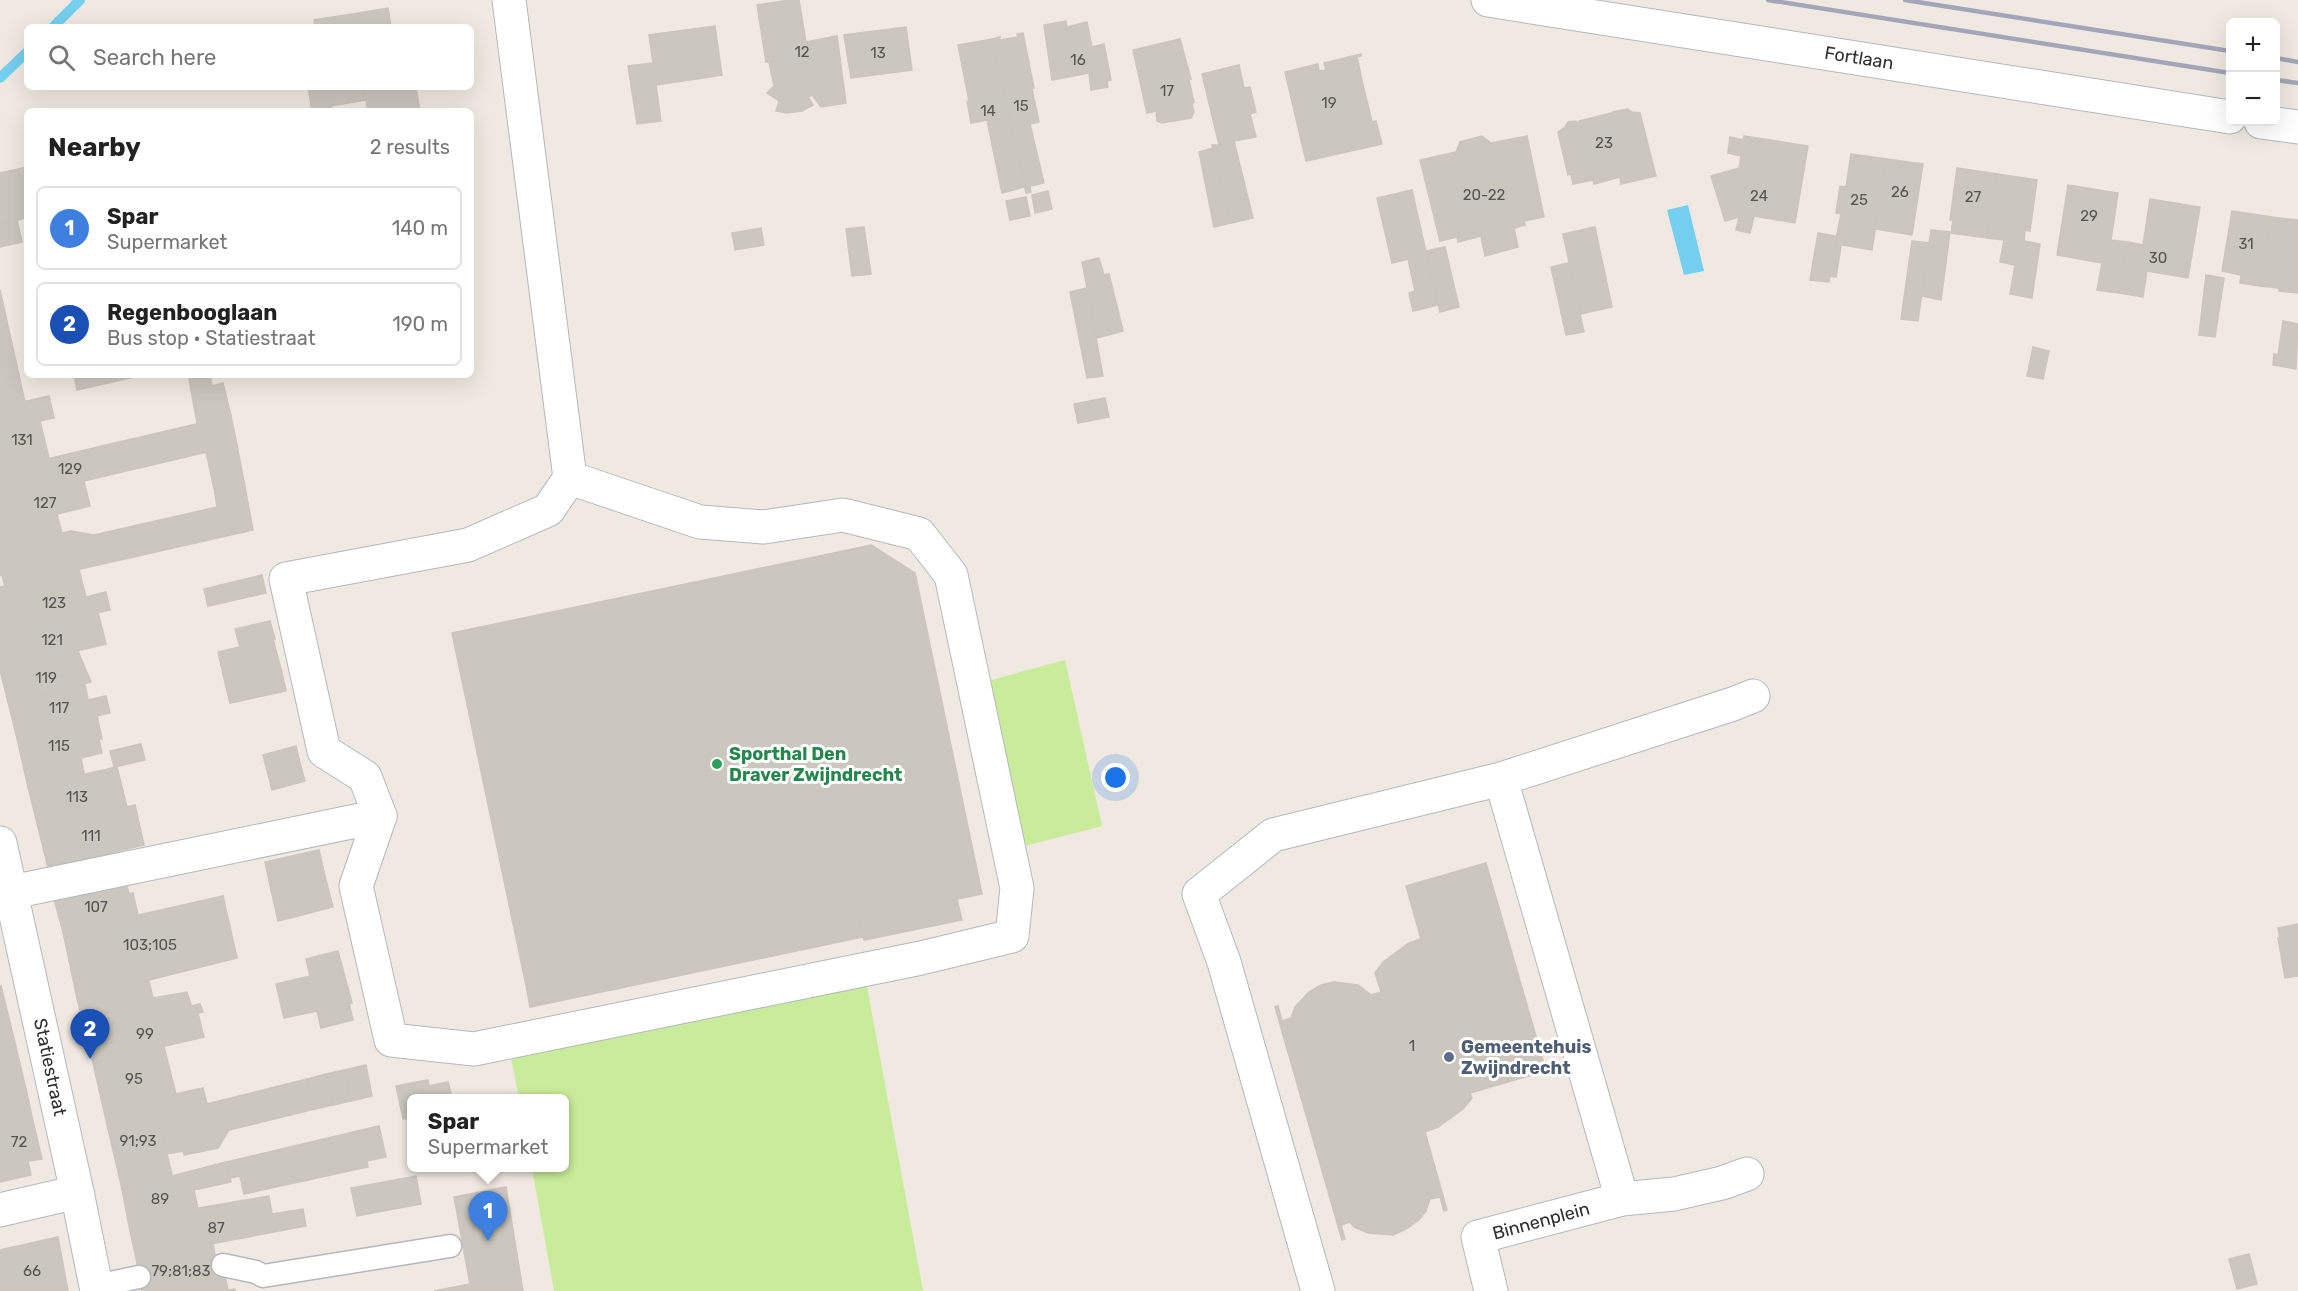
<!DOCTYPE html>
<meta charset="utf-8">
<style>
:root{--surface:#fff;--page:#f6f6f6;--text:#222;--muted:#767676;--line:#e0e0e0;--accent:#ea580c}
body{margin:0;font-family:Rubik,sans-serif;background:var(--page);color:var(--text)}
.controls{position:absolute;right:18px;top:18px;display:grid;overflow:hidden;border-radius:9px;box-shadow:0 6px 24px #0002}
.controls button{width:54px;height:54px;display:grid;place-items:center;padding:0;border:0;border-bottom:2px solid var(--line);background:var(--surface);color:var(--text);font:30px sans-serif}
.you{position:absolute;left:1116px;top:778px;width:21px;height:21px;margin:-15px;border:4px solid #fff;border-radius:50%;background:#1a73e8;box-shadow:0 0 0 9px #1a73e833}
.badge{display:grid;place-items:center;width:39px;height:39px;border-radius:50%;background:var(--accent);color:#fff;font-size:20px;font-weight:700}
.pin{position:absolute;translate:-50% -50px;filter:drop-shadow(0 2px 3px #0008)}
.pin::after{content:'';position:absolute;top:32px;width:21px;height:18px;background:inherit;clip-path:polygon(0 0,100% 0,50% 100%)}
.popup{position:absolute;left:407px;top:1094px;width:162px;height:78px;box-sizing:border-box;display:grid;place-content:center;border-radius:9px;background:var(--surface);filter:drop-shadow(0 2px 4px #0005);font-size:20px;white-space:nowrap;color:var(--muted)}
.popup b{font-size:22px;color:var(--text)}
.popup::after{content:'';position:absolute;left:50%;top:100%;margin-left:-12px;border:12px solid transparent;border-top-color:var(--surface)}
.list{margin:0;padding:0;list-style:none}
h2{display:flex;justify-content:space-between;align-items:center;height:78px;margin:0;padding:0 24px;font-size:26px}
h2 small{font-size:20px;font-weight:400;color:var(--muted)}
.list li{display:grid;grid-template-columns:39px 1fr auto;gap:18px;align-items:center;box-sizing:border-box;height:84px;margin:0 12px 12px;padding:0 12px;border:2px solid var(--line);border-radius:9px}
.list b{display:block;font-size:22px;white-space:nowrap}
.list p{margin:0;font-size:20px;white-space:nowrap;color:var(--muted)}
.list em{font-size:20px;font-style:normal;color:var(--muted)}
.icon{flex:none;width:33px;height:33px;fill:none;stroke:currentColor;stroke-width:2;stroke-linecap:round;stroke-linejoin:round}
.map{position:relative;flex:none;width:2298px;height:1291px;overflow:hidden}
.search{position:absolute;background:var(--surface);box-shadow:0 6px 24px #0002;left:24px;top:24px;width:450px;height:66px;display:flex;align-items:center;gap:15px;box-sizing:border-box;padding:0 21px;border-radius:9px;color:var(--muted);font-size:22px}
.panel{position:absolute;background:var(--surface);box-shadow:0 6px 24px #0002;left:24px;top:108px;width:450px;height:270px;border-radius:9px}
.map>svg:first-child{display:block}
.pitch{fill:#c9ec9a}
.water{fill:#75cff0}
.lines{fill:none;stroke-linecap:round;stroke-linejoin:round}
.stream{stroke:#75cff0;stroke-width:10}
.building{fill:#cbc7bf;stroke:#cbc5ba;stroke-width:1.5}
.lane-casing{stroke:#b4b7c1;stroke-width:25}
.street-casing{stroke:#b4b7c1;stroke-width:35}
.secondary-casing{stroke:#b4b7c1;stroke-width:35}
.lane{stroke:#fff;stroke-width:22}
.street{stroke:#fff;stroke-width:33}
.secondary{stroke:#fff;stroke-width:33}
.rail{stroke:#a3a6b8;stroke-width:4.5}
.leisure-dot{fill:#2e9e5b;stroke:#fff;stroke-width:2}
.service-dot{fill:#5c6f8a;stroke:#fff;stroke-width:2}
.labels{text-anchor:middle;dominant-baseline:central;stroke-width:6;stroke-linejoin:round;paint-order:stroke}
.number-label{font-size:15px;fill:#555452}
.street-label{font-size:18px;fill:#2e2e2e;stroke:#fff}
.leisure-label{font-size:18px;font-weight:bold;fill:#27864d;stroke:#fff;text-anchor:start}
.service-label{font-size:18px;font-weight:bold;fill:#4e5e75;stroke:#fff;text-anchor:start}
</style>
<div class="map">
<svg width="2298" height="1291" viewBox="0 0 2298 1291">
<rect width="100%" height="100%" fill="#efe9e1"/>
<!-- pitch -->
<g class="pitch">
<path d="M1065,660L1102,826L1013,849L977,684Z"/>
<path d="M866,981L923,1291H554L532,1168H564V1098H519L509,1047Z"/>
</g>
<!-- water -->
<path class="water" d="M1688,205L1704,271L1684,275L1667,210Z"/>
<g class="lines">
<!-- stream -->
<g class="stream">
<path d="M53,27L80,0"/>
<path d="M0,78L27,52"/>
</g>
</g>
<!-- building -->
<g class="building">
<path d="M790,0H799L806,42L837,36L846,103L821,107L812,95L808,97L813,105L802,111L786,113L776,111L779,101L767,93L774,86L769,62H766L757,5Z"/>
<path d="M388,8L391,27H354L352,14Z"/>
<path d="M352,14L354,27H315L314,20Z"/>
<path d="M1066,21L1067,27L1087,22L1092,47L1104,44L1111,80L1107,81L1108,87L1091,90L1089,73L1052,80L1044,25Z"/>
<path d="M715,26L722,75L656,85L661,121L637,124L628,66L653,63L649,35Z"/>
<path d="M906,27L912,70L851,78L844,35Z"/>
<path d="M1023,33L1034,88L1032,89L1039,122L1030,124L1044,183L1030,186L1031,192L1026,193L992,39L1000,37V40L1018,37L1017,34Z"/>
<path d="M992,39L1024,187L1002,193L987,120L971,123L967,101H969L958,45Z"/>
<path d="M1180,39L1191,79L1189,80L1194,102L1192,103L1194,112L1191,118L1162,123L1157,121L1156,111L1147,113L1133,50Z"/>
<path d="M1361,54V56L1357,57L1363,85L1372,122L1376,121L1382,144L1306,161L1285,72L1318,64L1319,71L1326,70L1324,63Z"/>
<path d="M1239,65L1244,88L1250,87L1256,112L1250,114L1256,137L1234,141L1253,218L1231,223L1212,145H1219L1202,74Z"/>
<path d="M308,87H364L366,100L331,106L332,111H312Z"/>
<path d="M364,87H416L420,111H386L385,109L368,111Z"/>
<path d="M1628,109L1632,112L1640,113L1656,176L1621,184L1620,177L1594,184L1593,180L1573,184L1571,174L1568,175L1558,132L1565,127L1568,122L1576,121L1579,124V121L1611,113V116L1613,112Z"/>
<path d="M1482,136L1491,143L1527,136L1544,217L1524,221L1525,225L1514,228L1518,247L1485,256L1481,236L1458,242L1457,237L1440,241L1420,160L1456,152L1460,142Z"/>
<path d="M1744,136L1808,146L1795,223L1754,216L1750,233L1736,230L1739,217L1725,221L1711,176L1739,168L1741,156L1728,153L1730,137L1743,140Z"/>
<path d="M1213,148L1231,223L1214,227L1199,152Z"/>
<path d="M1851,154L1886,159L1872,250L1835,244L1841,214L1836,213L1840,186L1846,187Z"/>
<path d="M1886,159L1923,164L1912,235L1875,229Z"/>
<path d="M27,167V218L0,224V173Z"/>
<path d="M1957,168L1997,174L1987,238L1951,233L1953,220H1950Z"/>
<path d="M1997,174L2037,180L2030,231L2025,230L2024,241L2040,244L2032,298L2010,294L2015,265L2000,262L2004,240L1987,238Z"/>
<path d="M2068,185L2118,193L2111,240L2127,242L2119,293L2097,290L2102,263L2057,255Z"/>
<path d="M1412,190L1438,305L1413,311L1409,293L1415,291L1408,259L1392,263L1377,198Z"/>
<path d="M1048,191L1052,209L1035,213L1032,195Z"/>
<path d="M1026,197L1030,216L1010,220L1006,201Z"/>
<path d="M2150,199L2200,207L2188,278L2147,271L2143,297L2119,293L2127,242L2143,245Z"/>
<path d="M2232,211L2271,217L2260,286L2240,283L2241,275L2222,271Z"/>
<path d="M2271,217L2298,220V293L2279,291V288L2260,286Z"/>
<path d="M17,220L22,242L0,247V224Z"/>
<path d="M864,227L871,274L852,276L846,229Z"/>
<path d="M1595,227L1612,307L1580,314L1563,234Z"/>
<path d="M761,228L764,245L735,250L732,233Z"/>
<path d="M1931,230L1950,232L1941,300L1922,296Z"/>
<path d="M1818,233L1836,236L1835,244L1841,246L1836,277L1830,276L1829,282L1810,280Z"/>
<path d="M1912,241L1929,243L1918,321L1901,319Z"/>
<path d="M1445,247L1459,307L1440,312L1426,251Z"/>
<path d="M1099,258L1104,275L1109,274L1123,331L1097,338L1082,262Z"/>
<path d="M1569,263L1584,332L1566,335L1551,267Z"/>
<path d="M2206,275L2224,278L2215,337L2199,335Z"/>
<path d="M1087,288L1103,376L1087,378L1070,292Z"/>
<path d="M0,290L25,402L0,407Z"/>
<path d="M2283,321L2298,324L2296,369L2273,365L2274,354L2278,355Z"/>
<path d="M2033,347L2049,351L2043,379L2027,376Z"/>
<path d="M74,375H143L77,390Z"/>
<path d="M210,375L212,386L223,383L231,416L197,423L189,379Z"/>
<path d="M49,396L54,418L40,421L49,458L0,470V407Z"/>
<path d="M1105,398L1109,417L1078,423L1074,404Z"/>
<path d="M231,416L237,445L139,468L132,439Z"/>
<path d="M132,439L139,468L0,501V470Z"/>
<path d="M237,445L245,487L215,493L206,452Z"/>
<path d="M84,481L90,506L0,528V501Z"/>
<path d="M245,487L253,530L5,586L2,575H0V528L57,515L62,533L71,531L94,535L217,507L215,493Z"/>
<path d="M871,545L915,573L982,894L527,990L452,633Z"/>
<path d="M79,569L86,597L106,592L110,610L0,635V587Z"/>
<path d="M262,575L266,593L208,606L204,589Z"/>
<path d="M98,612L106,644L0,670V635Z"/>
<path d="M270,621L275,639L240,647L235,629Z"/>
<path d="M273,639L282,673L226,687L218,652Z"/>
<path d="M78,651L91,682L8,702L0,670Z"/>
<path d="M282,673L286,691L230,703L226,687Z"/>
<path d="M85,684L88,700L106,696L110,713L16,734L8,702Z"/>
<path d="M97,716L102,739H99L102,753L81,758L84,774L28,787L16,734Z"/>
<path d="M141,744L145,760L114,767L110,751Z"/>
<path d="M296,746L301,767L268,774L263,755Z"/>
<path d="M117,767L127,807L38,827L28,787Z"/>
<path d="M301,767L305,781L272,790L268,774Z"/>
<path d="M135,805L144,845L48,868L38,827Z"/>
<path d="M319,850L324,872L270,885L265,862Z"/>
<path d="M1486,863L1546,1071L1470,1093L1472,1098L1463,1109L1438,1127L1425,1132L1447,1210L1444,1211L1440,1197L1430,1199L1426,1211L1419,1220L1406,1229L1393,1235L1368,1233L1354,1227L1350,1222L1341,1225L1345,1239L1342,1240L1275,1007L1278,1006L1282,1021L1291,1018L1295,1007L1309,992L1321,985L1334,982L1358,985L1371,995L1381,992L1375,973L1383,962L1409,943L1421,939L1406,886Z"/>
<path d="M324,872L333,907L278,921L270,885Z"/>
<path d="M126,883L129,894L133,893L138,915L63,932L54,899Z"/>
<path d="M223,896L237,958L77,998L63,932Z"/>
<path d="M957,899L962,920L864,940L859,920Z"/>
<path d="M859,920L863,937L530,1007L527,990Z"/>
<path d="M2298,924V976L2285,978L2278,938H2280L2278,928Z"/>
<path d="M338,951L352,1003H349L353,1020L321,1028L317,1011L284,1018L276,984L310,976L306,959Z"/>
<path d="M149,981L153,998L187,992L191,1005L85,1031L77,998Z"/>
<path d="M1,986L16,1047L0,1050V987Z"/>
<path d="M200,1004L203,1012L198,1013L204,1037L93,1063L85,1031Z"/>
<path d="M16,1047L26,1089L0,1095V1050Z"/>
<path d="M164,1047L180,1110L108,1129L93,1063Z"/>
<path d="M366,1065L372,1096L351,1101L344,1070Z"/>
<path d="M344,1070L351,1101L333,1105L326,1074Z"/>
<path d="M326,1074L333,1105L315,1109L307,1079Z"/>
<path d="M307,1079L315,1109L229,1130L218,1148L184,1155L183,1151L167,1154L158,1116Z"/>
<path d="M428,1080L429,1086L448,1082L452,1098H412V1118L403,1119L396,1086Z"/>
<path d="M203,1088L207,1104L180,1110L175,1094Z"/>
<path d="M26,1089L32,1117L0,1124V1095Z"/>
<path d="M158,1116L172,1175L122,1189L108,1129Z"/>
<path d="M32,1117L42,1159L28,1161L31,1175L0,1182V1124Z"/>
<path d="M379,1126L386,1157L367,1161L368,1167L244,1194L240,1176L230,1178L226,1162Z"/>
<path d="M226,1162L231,1182L194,1190L199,1214L130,1231L122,1189Z"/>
<path d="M416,1176L421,1204L357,1216L351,1188Z"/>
<path d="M506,1187L523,1291H434L470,1284L454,1197Z"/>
<path d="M269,1196L272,1214L303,1209L306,1226L136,1258L130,1231L199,1214L198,1208Z"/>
<path d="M58,1237L68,1291H0V1250Z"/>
<path d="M213,1243L216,1261L222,1260L228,1290L235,1289V1291H142L136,1258Z"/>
<path d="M2249,1254L2257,1284L2237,1289L2229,1259Z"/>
</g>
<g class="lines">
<!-- lane casing -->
<g class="lane-casing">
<g id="lane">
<path d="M223,1265L256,1272L263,1276L450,1246"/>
<path d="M96,1286L139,1277"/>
</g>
</g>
<!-- street casing -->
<g class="street-casing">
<g id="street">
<path d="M1488,0L2230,117"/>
<path d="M2261,122L2298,127"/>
<path d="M1501,779L1622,1199"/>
<path d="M380,816L365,777L324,751L286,579L468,545L548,510L570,478L509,0"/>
<path d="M12,892L380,816L356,886L391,1040L474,1049L921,958L1012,936L1017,888L951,575L919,534L843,515L764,527L700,522L570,478"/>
<path d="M0,1210L77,1192"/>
<path d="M1318,1291L1224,962L1199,894L1273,835L1501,779L1733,704L1753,696"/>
<path d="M1491,1291L1478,1237L1622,1199L1674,1194L1722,1183L1747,1174"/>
</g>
</g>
<!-- secondary casing -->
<g class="secondary-casing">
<path id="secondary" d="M0,843L77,1192L97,1291"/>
</g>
<!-- lane -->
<use href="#lane" class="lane"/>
<!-- street -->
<use href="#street" class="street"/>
<!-- secondary -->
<use href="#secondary" class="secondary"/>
<!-- rail -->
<g class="rail">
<path d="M1768,0L2230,73"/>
<path d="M1905,0L2230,51"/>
<path d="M2276,58L2298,62"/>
<path d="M2276,80L2298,83"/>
</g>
</g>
<!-- markers -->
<circle class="leisure-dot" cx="717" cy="764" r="6"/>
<circle class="service-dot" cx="1449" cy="1057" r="6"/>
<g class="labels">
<!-- number labels -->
<g class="number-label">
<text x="802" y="52">12</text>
<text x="878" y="53">13</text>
<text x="1078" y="60">16</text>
<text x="1167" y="91">17</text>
<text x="1329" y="103">19</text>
<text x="1021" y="106">15</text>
<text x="988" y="111">14</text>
<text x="1604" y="143">23</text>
<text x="1900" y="192">26</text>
<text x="1484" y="195">20-22</text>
<text x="1759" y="196">24</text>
<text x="1973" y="197">27</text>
<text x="1859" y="200">25</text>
<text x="2089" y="216">29</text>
<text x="2246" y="244">31</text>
<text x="2158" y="258">30</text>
<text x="22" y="440">131</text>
<text x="70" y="469">129</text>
<text x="45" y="503">127</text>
<text x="54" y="603">123</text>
<text x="52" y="640">121</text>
<text x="46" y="678">119</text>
<text x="59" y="708">117</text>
<text x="59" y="746">115</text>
<text x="77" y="797">113</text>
<text x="91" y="836">111</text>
<text x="96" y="907">107</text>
<text x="150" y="945">103;105</text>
<text x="145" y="1034">99</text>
<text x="1412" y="1046">1</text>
<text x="134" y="1079">95</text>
<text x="138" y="1141">91;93</text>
<text x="19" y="1142">72</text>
<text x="160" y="1199">89</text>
<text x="216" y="1228">87</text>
<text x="32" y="1271">66</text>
<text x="181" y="1271">79;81;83</text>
</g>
<!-- street labels -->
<g class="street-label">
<text transform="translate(1859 58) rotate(9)">Fortlaan</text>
<text transform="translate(50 1067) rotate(78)">Statiestraat</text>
<text transform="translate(1541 1221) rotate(-15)">Binnenplein</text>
</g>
<!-- leisure labels -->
<g class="leisure-label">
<text x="729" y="754">Sporthal Den<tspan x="729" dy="21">Draver Zwijndrecht</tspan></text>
</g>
<!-- service labels -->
<g class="service-label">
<text x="1461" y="1047">Gemeentehuis<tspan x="1461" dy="21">Zwijndrecht</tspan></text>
</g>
</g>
</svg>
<div class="controls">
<button>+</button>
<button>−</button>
</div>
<div class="you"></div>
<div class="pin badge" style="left:488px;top:1241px;background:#3f7fe0">1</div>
<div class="popup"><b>Spar</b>Supermarket</div>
<div class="pin badge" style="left:90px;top:1059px;background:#1a4fb4">2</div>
<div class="search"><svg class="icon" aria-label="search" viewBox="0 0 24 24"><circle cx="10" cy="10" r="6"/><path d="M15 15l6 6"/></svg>Search here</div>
<section class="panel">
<h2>Nearby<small>2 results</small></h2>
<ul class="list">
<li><span class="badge" style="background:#3f7fe0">1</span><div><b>Spar</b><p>Supermarket</p></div><em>140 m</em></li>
<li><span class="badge" style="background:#1a4fb4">2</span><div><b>Regenbooglaan</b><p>Bus stop · Statiestraat</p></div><em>190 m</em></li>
</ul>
</section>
</div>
